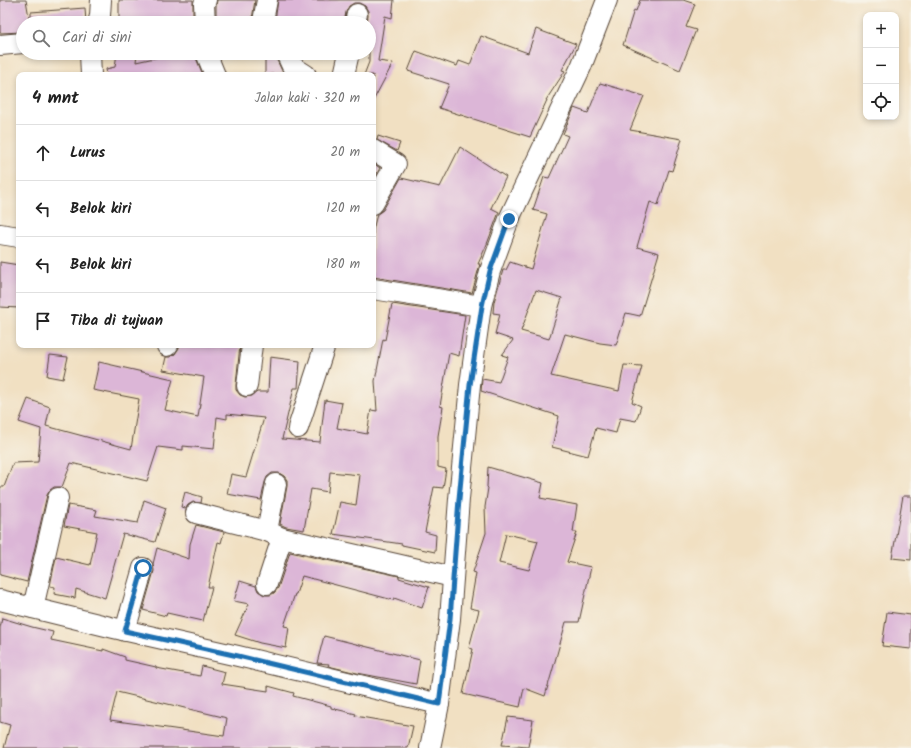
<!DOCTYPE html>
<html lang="id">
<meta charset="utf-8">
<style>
:root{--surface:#fff;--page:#f6f6f6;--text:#222;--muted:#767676;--line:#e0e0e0}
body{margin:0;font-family:Kalam,sans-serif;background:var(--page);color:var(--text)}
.controls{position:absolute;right:12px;top:12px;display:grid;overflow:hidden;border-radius:8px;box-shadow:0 2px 6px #0003}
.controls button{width:36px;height:36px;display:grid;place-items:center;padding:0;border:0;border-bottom:1px solid var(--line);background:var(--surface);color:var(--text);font:20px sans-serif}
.stop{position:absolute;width:12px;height:12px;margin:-9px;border:3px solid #1f6fb2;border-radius:50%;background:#fff}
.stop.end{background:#1f6fb2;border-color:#fff;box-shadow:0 1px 4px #0008}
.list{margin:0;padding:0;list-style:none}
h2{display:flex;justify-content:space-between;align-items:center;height:52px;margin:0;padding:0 16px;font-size:17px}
h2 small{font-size:13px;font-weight:400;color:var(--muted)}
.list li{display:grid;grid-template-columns:26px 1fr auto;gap:12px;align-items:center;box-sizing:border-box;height:56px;padding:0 16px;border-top:1px solid var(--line)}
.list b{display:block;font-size:15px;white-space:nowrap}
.list em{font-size:13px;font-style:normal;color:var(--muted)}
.icon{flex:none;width:22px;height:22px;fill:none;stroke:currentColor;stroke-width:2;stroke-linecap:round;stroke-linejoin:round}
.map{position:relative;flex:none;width:911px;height:748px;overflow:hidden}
.search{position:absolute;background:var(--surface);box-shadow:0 2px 6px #0003;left:16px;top:16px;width:360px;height:44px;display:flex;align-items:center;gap:10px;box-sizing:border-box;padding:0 14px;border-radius:22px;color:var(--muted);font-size:15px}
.panel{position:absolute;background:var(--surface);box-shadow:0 2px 6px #0003;left:16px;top:72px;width:360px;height:276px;border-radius:8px}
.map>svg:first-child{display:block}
.building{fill:#dcb6d7;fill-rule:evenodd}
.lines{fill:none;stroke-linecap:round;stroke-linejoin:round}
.minor-casing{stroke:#564537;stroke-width:22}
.minor{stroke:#fff;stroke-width:20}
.route{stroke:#1f6fb2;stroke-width:5}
</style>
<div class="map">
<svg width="911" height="748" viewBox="0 0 911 748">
<rect width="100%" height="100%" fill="#f7f3e8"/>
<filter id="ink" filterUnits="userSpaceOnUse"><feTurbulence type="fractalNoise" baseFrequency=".025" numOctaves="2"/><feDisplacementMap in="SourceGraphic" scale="8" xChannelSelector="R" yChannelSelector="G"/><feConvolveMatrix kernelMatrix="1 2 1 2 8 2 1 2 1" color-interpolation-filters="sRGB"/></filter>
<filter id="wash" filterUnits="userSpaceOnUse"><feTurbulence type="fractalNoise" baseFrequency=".012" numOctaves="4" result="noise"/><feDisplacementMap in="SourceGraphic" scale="16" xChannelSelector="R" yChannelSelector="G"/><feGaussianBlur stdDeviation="0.9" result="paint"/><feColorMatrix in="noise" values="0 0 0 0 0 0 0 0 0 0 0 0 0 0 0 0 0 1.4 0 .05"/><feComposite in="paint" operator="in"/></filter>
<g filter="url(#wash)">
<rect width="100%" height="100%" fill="#f1e0c2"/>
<g id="blocks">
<!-- building -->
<g class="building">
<path d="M0,0H26L30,23H23V32L0,33Z"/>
<path d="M119,0H193V17L146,22V23H119Z"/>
<path d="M217,0H255L252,20H250V23H216V6Z"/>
<path d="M278,0H394L392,18L385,16L378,61L393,63L373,101V75H364L369,62V23H367L368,16V11L365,6L359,3H354L349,6L346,12L344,23H304V22L275,21Z"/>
<path d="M640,0H683L695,4L686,27L696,30L680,70L623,45L634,10L636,11Z"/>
<path d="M85,8L86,23H31V12Z"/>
<path d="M536,29L576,44L562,70L565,71L546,100H547L530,137L439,108L449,84L408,71L416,51L457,66L459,61L470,65L481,36L528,53Z"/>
<path d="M117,53H137L136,62L159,57L196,58L203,75H107L106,69L115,67Z"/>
<path d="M265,53H275L276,58L283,73L265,75Z"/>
<path d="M600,83L644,96L630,130L682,139L672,171L669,170L658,205L650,202L637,247L659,253L640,316L626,313L616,345L600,343L565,334L551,376L619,391L624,365L642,366L632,402L641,406L636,421L620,418L616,433L596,428L588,456L552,447L559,416L481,391L482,379L499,382L508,357L502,355L513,340L495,334L500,314L493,313L494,302L503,270H506L510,262L531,269L547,214L533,210L544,177L549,178L568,136L563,134L574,108L588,113ZM536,290L562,298L549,339L521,331Z"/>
<path d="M378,136L400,143L397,151L377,140Z"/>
<path d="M460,147L506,177L491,208L499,212L487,244L478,264H480L472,293L373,277V230L377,214L383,210L401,178L440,187Z"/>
<path d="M373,163L380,168L373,181Z"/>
<path d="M0,262L19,265V308L0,307Z"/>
<path d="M392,304L465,315L459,356L449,353L440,406L443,407L438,436V467L446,469L443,488L434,487L425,532L436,535L435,552L402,545V544L333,534L340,502L356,505L360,475L330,472L328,492L311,489L304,530L286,527L280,524L287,486V480L284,476L279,473H272L267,477L265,482L261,500L227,494L231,474L246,477L264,418L227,414V419L217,417L214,449L183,446V450L158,447L147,481L71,463L62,487H54L50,490L47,495L27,582L0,575V487H4L13,463L38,462L41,429L19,422L28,399L50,407L46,426L131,449L139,399L93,390L99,362L173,379L165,410L198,417L204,377L163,370L166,357H170L175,354L179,348V345H240L236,385V390L240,395L245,397L252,396L257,392H268L270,357L300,361L298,388H294L282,439L320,442L325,400L342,403L337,428L367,434L371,410L377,411L375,381L383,339L385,340Z"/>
<path d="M50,355L68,357L63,379L47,376Z"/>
<path d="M488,467L543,483L540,498L577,505L573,532H577L567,562L591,567L579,622H566L552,672L545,696L524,688L520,707L463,694L473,649L469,648L479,610L470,608L476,573L473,572L486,533L485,507L488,488L487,487ZM506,534L538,541L529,570L499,563Z"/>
<path d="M185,492L202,497L201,503L193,502L188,505L186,508L181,507Z"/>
<path d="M903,496H911V560L892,558Z"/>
<path d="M144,500L166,508L155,542L123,534L105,598L76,589L75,598L54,594L55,587L50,586L56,557L90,565L97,532L64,526L68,505L97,510L95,516L138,523Z"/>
<path d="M196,525L224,532L221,543L218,542L208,587H212L203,621L167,613L166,616L143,610L154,571L153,564L157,548L189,559L190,544Z"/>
<path d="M290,552L399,576V578L429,587L422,608L394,598L393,600L302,576L296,594H295L284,626L289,627L286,648L260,643L235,635L249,604L234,601L240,581L256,586L258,591L264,595H270L274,593L278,588Z"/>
<path d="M887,612L911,615V649L882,646Z"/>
<path d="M2,618L32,627L53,632L51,640L103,651V649L125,657V660L156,667V668L200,676L202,666L225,672L222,684L268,691V686L294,693L293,696L331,706V708L356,714L355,716L413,726L408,748H4L10,725L0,722V628ZM117,692L227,718L224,736L110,720Z"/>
<path d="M324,636L420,660L416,684L357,673L328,666L329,664L317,663Z"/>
<path d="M508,717L533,720L528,747L502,745Z"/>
</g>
</g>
</g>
<g filter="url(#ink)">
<use href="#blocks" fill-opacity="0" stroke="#564537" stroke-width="1"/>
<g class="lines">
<!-- minor casing -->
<g class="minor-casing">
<g id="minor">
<path d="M98,23L100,16L101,0"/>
<path d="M205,23L204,4L206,0"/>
<path d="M264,23L263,21L267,0"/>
<path d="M355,23L357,14"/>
<path d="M0,45L23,43"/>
<path d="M90,53L91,75"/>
<path d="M206,53L215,75"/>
<path d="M286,53L292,66L306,75"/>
<path d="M344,75L349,53"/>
<path d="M373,150L396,164L373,204"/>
<path d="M0,234L19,237"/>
<path d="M373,289L481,306"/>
<path d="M167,346L168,345"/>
<path d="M247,386L252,345"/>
<path d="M298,428L325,345"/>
<path d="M196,513L267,531L282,538L453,577"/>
<path d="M267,531L276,484"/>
<path d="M267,584L282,538"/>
<path d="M0,600L114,628L238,656L439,704"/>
<path d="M33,608L58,498"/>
<path d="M125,631L143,568"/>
<path d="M430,748L439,704L450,619L459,499L470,385L481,306L490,271L509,219L581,67L607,0"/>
</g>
</g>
<!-- minor -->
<use href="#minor" class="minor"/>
</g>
</g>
<g class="lines" filter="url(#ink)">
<!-- route -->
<path class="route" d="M143,568L125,631L238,656L439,704L450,619L459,499L470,385L482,306L490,271L509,219"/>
</g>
</svg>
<div class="controls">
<button>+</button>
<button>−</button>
<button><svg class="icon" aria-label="locate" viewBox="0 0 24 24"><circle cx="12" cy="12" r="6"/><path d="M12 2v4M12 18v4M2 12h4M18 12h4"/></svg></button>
</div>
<div class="stop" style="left:143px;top:568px"></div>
<div class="stop end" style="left:509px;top:219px"></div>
<div class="search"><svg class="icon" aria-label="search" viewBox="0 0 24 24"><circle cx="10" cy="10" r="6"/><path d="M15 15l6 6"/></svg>Cari di sini</div>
<section class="panel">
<h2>4 mnt<small>Jalan kaki · 320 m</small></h2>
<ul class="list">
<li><svg class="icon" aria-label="ahead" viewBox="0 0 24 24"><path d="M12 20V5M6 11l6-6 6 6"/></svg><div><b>Lurus</b></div><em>20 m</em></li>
<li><svg class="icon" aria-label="left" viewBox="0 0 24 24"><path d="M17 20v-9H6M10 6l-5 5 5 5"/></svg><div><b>Belok kiri</b></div><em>120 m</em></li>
<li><svg class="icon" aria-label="left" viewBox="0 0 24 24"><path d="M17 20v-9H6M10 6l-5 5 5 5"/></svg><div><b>Belok kiri</b></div><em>180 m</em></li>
<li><svg class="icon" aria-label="arrive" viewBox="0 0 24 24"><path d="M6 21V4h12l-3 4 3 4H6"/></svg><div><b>Tiba di tujuan</b></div></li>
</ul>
</section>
</div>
